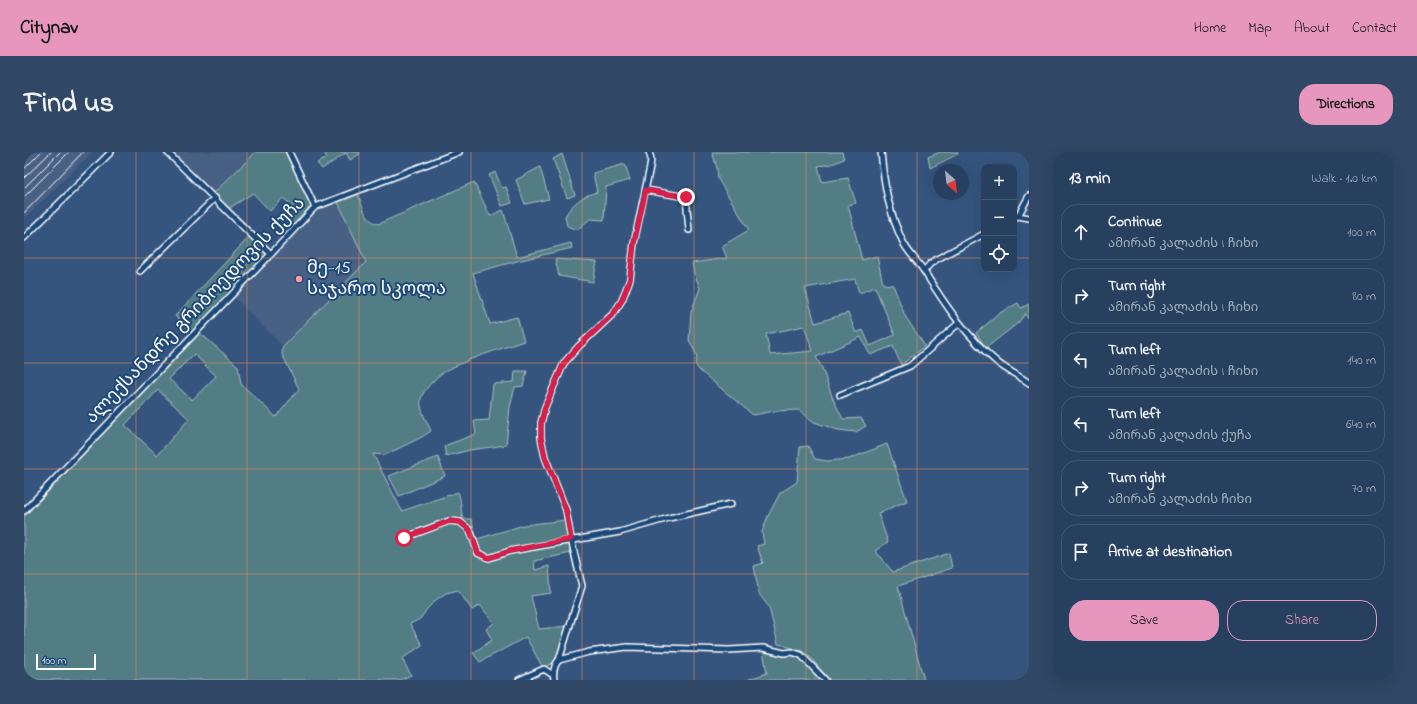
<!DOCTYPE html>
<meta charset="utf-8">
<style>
:root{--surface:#28405f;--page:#304765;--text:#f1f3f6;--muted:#a5afbd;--line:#445974;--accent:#e797bd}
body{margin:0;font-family:"Indie Flower","Noto Sans Georgian",sans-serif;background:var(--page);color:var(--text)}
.controls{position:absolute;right:12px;top:12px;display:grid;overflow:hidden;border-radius:8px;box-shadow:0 4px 16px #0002}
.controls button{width:36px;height:36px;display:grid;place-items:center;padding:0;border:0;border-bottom:1px solid var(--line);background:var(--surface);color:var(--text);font:20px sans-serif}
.compass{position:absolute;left:909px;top:12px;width:36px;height:36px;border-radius:50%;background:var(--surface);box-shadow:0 4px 16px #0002;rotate:152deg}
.scale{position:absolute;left:12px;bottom:10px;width:60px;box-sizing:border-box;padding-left:4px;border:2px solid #fff;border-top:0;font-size:11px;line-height:14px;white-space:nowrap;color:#fff;-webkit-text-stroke:3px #1f4a7a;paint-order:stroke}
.stop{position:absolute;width:12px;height:12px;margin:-9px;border:3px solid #e11d48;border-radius:50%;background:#fff}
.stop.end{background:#e11d48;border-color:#fff;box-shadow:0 1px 4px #0008}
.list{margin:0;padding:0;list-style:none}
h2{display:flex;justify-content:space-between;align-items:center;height:52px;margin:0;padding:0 16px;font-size:17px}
h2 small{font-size:13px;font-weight:400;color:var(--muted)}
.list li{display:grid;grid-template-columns:26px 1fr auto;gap:12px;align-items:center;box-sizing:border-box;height:56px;margin:0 8px 8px;padding:0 8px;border:1px solid var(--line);border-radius:16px}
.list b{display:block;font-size:15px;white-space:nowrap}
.list p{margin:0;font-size:13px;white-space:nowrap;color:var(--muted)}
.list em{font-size:13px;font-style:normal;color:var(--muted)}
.actions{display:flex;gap:8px;padding:12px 16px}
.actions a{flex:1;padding:9px 0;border:1px solid var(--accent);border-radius:16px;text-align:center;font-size:14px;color:var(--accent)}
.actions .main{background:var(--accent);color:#111}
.icon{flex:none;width:22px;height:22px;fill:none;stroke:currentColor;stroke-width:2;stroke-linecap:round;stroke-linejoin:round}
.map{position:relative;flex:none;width:1005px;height:528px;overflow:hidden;border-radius:16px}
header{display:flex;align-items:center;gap:24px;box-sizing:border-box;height:56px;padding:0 20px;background:var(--accent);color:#111}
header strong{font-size:19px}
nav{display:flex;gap:22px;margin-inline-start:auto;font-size:14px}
.intro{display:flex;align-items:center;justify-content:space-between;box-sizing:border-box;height:96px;padding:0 24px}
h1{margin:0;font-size:28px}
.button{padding:10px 18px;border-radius:16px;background:var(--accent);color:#111;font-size:14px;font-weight:700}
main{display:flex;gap:24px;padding:0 24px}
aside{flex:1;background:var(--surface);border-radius:16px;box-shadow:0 4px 16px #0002}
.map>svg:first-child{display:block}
.built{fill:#496085}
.green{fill:#537d84;stroke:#a9bec2;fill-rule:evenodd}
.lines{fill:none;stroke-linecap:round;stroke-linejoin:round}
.minor-casing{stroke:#fff;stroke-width:8}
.minor{stroke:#1f4a7a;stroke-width:5}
.rail{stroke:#fff;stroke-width:1}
.route{stroke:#e11d48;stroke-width:5}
.grid{fill:none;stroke:#ef8b55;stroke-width:1;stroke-opacity:0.55}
.poi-dot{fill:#ff9aa2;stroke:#1f4a7a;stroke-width:1.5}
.labels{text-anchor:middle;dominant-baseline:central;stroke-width:4;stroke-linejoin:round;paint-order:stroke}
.poi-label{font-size:18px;fill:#fff;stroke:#1f4a7a;text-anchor:start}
.street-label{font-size:18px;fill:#fff;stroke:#1f4a7a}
</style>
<header>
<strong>Citynav</strong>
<nav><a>Home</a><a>Map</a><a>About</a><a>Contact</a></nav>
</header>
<div class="intro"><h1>Find us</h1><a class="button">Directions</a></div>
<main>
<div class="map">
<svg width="1005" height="528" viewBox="0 0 1005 528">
<rect width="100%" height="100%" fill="#35557f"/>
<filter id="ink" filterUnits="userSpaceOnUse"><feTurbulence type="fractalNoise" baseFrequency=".025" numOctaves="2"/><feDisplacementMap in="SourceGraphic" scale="8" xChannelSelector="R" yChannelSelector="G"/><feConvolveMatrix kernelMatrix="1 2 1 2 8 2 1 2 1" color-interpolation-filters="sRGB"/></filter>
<g filter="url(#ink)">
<!-- built -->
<g class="built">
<path d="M0,0H68L0,67Z"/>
<path d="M147,0H232L189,42Z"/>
<path d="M314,50L342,110L259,194L210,145L297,56Z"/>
</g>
<!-- green -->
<g class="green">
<path d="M232,0H263L289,55L269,76L264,71L269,66L268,53L259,46L246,59L229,41L204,57L189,42Z"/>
<path d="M300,0H335L336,2L326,8L322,1L298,17L293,11L303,6Z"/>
<path d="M688,0H818L820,7L808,12L794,14L798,30L824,26L832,51L824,53L838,108L853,104L859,132L869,133L881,164L901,194L877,213L869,194L846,203L837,185L792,205L798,216L809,247L819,267L837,266L842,274L832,280L814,278L790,270L775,258L751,259L729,263L675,218L671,212L673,204L665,188L667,160L676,136L670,121L668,111L703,106L698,94L725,78L694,27L693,16ZM831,127L835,141L851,135L871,183L846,194L839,178L832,181L824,161L791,171L781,136ZM780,174L789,199L746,203L742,182Z"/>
<path d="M916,0H933L934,2L906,16L904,5Z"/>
<path d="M538,2L551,43L543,46L529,7Z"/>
<path d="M601,12L606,28L582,35L580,68L566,67L553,78L543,74L541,64C549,51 558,44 573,40L569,21Z"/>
<path d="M516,15L525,47L501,52L492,28Z"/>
<path d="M471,20L478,36L482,35L488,51L478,54L465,23Z"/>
<path d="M450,30L466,64L479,58L493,105L547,91L548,96L493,109L449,121L466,172L493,165L500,189C474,198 444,206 420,220C413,224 398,239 397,247C395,258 403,269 407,279L398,285L361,303L349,302L378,359L434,340C438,349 436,356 439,367H447L453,387L500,373L542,368L547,401L510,409L511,418L525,414L527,441L507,444L515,477L543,474L532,509L519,516L502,485L456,510L449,501L468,488L462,477L470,471L456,453L448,458L434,438L422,441L413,447L403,457L396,467L386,472L398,493L378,507L387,523L376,528H0V365L126,232L176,181L214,214L217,232L252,265L275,237L258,202L259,194L342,110L314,50L334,42C339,54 340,68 354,72ZM170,202L192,224L168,248L145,227ZM134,238L165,267L133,303L101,273Z"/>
<path d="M226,84L241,101L242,104L168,180L151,164Z"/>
<path d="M531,107L573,110L569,130L535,124Z"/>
<path d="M994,151L997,156L1005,152V168L1001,162L994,171L962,196L952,181L976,161Z"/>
<path d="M491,219H503L499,234L491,235L486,255L482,293L446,298L422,304L420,294L452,282L450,269L465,268L469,232L490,230Z"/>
<path d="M863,292L883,349L854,361L864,390L851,399L869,420L925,401L928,416L874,434L900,528H806L786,505L776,498L754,492L745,455L735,442L730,414L739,411L733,394L740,392L738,380L744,364L756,341L773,330L776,295L784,294L791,307L803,309L825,307Z"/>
<path d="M414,305L421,324L375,344L365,324Z"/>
<path d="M739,499L759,503L769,501L774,503L799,528H723L743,521Z"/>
</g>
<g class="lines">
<!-- minor casing -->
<g class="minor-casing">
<g id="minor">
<path d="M143,0L247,102"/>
<path d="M265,0L291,55"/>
<path d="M857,0C860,33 865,62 880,92C885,101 894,110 900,119"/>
<path d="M622,38L662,45L665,78"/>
<path d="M994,64L1005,66"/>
<path d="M990,66L994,64L1005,44"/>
<path d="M960,82L913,107L906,112L900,119C921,153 943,185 974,211C983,218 995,224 1005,231"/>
<path d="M0,86L87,0"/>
<path d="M116,119L191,46"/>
<path d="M816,243L886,214L935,171"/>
<path d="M0,359L247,102L291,55L435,0"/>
<path d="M380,386L425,369L436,370L446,378L454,401L465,406L486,399L596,380L645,366L707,352"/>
<path d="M535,508L565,500L603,495L705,498L739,496L760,501L768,500L777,503L801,528"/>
<path d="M495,528L520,517L529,523"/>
<path d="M530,528C529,521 530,513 535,508L558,434L547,387L542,358L521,305L517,286V271L521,255L540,211L555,194L590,161L598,148L606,127L610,91L626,15L627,7L625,0"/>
</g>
</g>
<!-- minor -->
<use href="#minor" class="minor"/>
<!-- rail -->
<g class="rail">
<path d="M0,7L8,0"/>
<path d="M0,17L17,0"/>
<path d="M0,26L27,0"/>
<path d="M0,36L36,0"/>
<path d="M0,45L44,1"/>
<path d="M0,61L59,0"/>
</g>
</g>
</g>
<g class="lines" filter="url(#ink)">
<!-- route -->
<path class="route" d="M380,386L426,369L436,370L446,378L454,401L465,406L486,399L547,387L542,358L521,305L517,286V271L521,255L540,211L555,194L590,161L598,148L606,127L610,91L622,38L662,45"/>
</g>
<!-- grid -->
<path class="grid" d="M112,0V528M223,0V528M335,0V528M447,0V528M558,0V528M670,0V528M782,0V528M893,0V528M0,106H960M990,106H1005M0,211H1005M0,317H1005M0,422H1005"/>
<!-- markers -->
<circle class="poi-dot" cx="275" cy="127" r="4"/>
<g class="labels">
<!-- poi labels -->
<g class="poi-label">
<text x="283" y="117">მე-15<tspan x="283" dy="21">საჯარო სკოლა</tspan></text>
</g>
<!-- street labels -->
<g class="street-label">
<text transform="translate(172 159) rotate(-46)">ალექსანდრე გრიბოედოვის ქუჩა</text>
</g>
</g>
</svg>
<div class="controls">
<button>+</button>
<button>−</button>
<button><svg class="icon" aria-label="locate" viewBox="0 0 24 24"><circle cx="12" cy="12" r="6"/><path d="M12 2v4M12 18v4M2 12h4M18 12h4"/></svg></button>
</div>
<svg class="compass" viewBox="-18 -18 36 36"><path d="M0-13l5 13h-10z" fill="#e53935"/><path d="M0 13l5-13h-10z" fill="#a5afbd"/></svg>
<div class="scale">100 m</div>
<div class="stop" style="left:380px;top:386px"></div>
<div class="stop end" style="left:662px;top:45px"></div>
</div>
<aside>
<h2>13 min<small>Walk · 1.0 km</small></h2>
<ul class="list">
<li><svg class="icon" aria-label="ahead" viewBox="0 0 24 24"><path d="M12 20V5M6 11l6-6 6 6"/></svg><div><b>Continue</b><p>ამირან კალაძის I ჩიხი</p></div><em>100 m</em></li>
<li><svg class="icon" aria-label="right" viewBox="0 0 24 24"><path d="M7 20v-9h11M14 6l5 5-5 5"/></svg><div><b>Turn right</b><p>ამირან კალაძის I ჩიხი</p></div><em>80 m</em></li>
<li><svg class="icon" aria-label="left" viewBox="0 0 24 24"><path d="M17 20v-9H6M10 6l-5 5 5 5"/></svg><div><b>Turn left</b><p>ამირან კალაძის I ჩიხი</p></div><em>140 m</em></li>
<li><svg class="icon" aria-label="left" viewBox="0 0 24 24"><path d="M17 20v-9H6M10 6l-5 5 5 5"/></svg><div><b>Turn left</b><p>ამირან კალაძის ქუჩა</p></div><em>640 m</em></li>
<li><svg class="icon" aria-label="right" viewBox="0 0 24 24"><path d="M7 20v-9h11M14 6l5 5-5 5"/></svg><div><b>Turn right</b><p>ამირან კალაძის ჩიხი</p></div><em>70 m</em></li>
<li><svg class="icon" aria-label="arrive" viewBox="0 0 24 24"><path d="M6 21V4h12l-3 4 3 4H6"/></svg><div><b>Arrive at destination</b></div></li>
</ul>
<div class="actions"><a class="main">Save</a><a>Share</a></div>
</aside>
</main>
